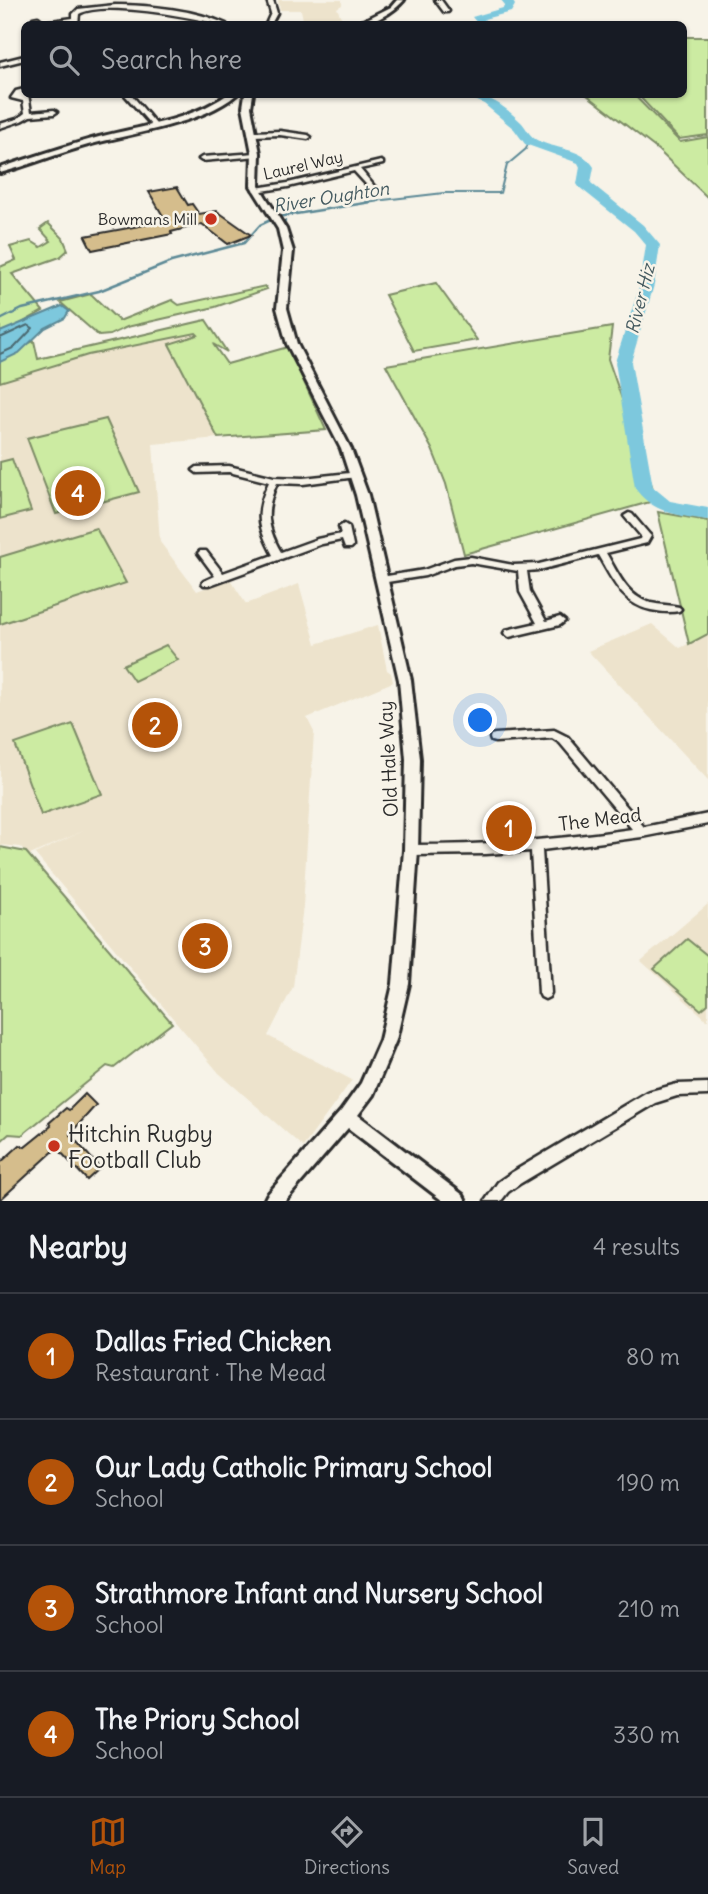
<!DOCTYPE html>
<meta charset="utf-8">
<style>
:root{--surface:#171b24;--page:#20242c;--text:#f1f3f6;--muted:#9ea1a6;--line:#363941;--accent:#b45309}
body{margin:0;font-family:Delius,sans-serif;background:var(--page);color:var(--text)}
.you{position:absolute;left:481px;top:721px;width:24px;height:24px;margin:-18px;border:5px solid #fff;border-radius:50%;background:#1a73e8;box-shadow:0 0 0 10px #1a73e833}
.badge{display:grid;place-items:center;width:46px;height:46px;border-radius:50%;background:var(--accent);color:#fff;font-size:23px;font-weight:700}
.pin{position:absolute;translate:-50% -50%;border:4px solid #fff;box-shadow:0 2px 7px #0006}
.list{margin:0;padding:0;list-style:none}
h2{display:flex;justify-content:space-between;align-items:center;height:91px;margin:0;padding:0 28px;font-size:30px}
h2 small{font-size:23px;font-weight:400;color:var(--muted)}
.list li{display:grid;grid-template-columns:46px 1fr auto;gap:21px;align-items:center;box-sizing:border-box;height:126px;padding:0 28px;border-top:2px solid var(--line)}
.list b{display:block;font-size:26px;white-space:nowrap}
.list p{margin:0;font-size:23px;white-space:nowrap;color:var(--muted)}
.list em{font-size:23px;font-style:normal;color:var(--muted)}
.icon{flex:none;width:38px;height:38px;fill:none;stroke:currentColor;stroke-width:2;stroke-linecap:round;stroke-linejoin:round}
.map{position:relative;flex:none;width:708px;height:1201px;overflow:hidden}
.search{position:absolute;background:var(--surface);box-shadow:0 2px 5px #0004;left:21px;right:21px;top:21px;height:77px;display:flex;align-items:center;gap:18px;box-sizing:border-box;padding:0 24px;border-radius:10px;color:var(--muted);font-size:26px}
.sheet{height:595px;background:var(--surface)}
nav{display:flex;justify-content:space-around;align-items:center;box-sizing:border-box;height:98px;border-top:2px solid var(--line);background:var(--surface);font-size:19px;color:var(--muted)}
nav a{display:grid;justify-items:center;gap:4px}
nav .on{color:var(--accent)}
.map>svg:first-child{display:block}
.built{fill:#ede3cc}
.green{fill:#cceba2;stroke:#7c8b66;stroke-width:2}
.water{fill:#7dc8dd;stroke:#5c8996;stroke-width:2}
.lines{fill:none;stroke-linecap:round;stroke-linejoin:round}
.shore{stroke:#4c6a72;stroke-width:2}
.stream-far1{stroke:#5c8996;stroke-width:2}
.stream{stroke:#5c8996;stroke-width:2.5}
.river{fill:#7dc8dd;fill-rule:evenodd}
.building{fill:#d5bd8c;stroke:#2b2b2b;stroke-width:2}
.minor-casing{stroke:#2b2b2b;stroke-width:5}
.tertiary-casing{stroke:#2b2b2b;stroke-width:6}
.minor{fill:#f7f3e8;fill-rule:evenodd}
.tertiary{fill:#f7f3e8;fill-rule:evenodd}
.poi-dot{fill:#c8321e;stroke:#f7f3e8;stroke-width:2.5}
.labels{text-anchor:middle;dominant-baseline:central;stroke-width:5;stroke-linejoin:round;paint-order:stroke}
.far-street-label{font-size:16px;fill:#2b2b2b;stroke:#f7f3e8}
.far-poi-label{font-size:16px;fill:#2b2b2b;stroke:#f7f3e8;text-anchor:end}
.far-water-label{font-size:18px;font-style:italic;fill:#445a60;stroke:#f7f3e8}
.street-label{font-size:19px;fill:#2b2b2b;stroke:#f7f3e8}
.near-poi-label{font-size:23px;fill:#2b2b2b;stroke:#f7f3e8;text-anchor:start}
</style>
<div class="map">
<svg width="708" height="1201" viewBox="0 0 708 1201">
<rect width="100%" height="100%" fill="#f7f3e8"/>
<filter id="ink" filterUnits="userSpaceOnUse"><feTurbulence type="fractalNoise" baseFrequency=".0143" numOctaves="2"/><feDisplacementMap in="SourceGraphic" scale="14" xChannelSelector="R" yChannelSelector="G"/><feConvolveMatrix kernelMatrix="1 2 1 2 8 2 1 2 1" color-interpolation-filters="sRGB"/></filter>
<g filter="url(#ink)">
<!-- built -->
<g class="built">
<path d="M278,0H342V5L337,8L344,24H304L301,10H280Z"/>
<path d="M195,322L205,333L169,344L218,438L153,444L160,542L197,591L230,579L246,604L299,584L316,644L378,625L387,670L391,673L393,682L307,718L314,732L303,906L293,987L268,1036L352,1080L303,1147L219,1073L35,854L85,830L28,856L21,847L0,845V376Z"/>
<path d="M652,624L680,648L708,634V780L588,651Z"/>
<path d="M708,904V1021L641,961Z"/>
</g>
<!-- green -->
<g class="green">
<path d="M684,37H708V135L679,139L638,95L684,94Z"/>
<path d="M587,95H634L680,142L708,137V198L658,150Z"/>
<path d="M48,223L63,238L68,250L60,257L12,274L43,311L0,335V267L16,260L10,247L31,241L41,247L51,241L40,229Z"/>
<path d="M436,283L477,340L414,351L385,295Z"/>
<path d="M265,286L267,289L215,307L127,327L110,335L99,336L60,302L91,294L119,321L172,300L179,305Z"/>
<path d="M206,320L227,352L213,344L227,364L288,347L326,430L218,438L169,344L198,335L196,333L88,355L0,382V355L34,341L38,359Z"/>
<path d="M612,327L608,359L657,500L464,554L446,484L432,449L386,365Z"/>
<path d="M106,419L139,492L56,514L27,438Z"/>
<path d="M12,459L31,511L0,519V462Z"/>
<path d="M658,512L708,521V634L689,644Z"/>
<path d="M96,528L126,583L0,624V557Z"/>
<path d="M166,645L178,660L134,681L123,665Z"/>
<path d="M73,724L102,794L41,815L15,744Z"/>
<path d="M0,847L26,852L172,1023L114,1068L107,1066L22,1135L9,1134L0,1142Z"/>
<path d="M687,939L708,956V1004L701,1010L654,969Z"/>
</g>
<!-- water -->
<path class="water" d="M62,306L69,311L65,318L45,328L19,353L0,362V332Z"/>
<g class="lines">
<!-- shore -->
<path class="shore" d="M0,338L28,325L33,328L15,347L0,354"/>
<!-- stream-far1 -->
<path class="stream-far1" d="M366,202L444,193H500L507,165L526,149L529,141"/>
<!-- stream -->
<g class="stream">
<path d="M272,224L285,221"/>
<path d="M0,320L22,309L99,291L171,262L244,243L260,225L277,217L378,201"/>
</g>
<!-- river -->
<g class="river">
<path d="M501,0H512L515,5L511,12L484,19L488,24H478L472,17L503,8L505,5Z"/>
<path d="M462,94C488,94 502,104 521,122C526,127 529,135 535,139C554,150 582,147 594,167L591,183L643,225L660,245L654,285L631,362L653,487L670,501L708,508V520C680,516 652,513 635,488L615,362L640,285L646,245L634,231L579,187L577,184L580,167L578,163L525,144L514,129L484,104Z"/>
</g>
</g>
<!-- building -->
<g class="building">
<path d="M177,187L188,205L192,204L199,214L217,211L251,235L228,244L202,224L171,232L172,234L92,250L85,236L166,221L149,192Z"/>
<path d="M85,1094L96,1105L70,1134L100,1168L87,1180L57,1148L0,1200V1163L20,1145L25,1147L51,1126L49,1123L66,1108L69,1110Z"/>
</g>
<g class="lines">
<!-- minor casing -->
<g class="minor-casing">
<g id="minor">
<path d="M267,0H273L277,13L271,24H266L271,13Z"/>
<path d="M435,0H441L449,11L448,12H444Z"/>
<path d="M115,5C149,5 196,10 226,24H219C190,17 103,0 79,14L78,24H74L73,21L40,24L33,18L38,17L44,22L73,18V14L78,9Z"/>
<path d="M24,56V60L0,66V62Z"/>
<path d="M24,89V94H28L31,112L54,110L57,112L54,114L30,116L21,121L0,128V124L17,119L25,113L23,101L11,98L16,91Z"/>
<path d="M124,94H131L156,124V126H152Z"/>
<path d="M280,131L308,135L311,137L308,139L280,135L253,136L250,134L253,132Z"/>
<path d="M256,153L259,155L258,156L202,161L199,159L202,157Z"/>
<path d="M381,161L383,162V164L360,169L380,193L377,195L375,194L354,171L288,187L256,192L253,190L256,188L288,183Z"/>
<path d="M229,466L274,477L303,478L359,472L360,474L356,477L303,484L277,483C265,510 266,526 281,552L317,539L341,534L339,527L344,524L349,527L353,546L351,548H345L342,540L322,544L210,585H204L202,583L204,581L215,576L198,553L200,551H206L223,573L273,555C257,526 255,512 269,482L229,472L197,473L193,470L197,467Z"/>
<path d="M629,513L632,514L649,534L651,536L647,543L606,553C618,573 627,597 651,603C660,605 670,605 679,607L681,609L679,611C670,613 661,612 651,610C622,604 612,579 598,555L539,570L527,571L530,592L546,621L560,617L565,621L560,625L509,637L504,633L506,630L537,623L520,592L518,571L471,563L455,565L425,576L381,583L376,580L381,577L424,570L454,559L471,557L513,565L539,564L640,539L641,536L624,516Z"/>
<path d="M554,730L568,737L644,827L708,814V824L642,837L542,850L551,993L549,997L545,999L541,997L539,993L531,851L486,854L411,855L407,853L405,850L407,847L411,845C486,845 559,840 632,829L560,743L552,738L495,742L491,741L490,738L491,735L495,734Z"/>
<path d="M708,1083V1095L677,1096L655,1103L521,1183L508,1192L501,1201H485L498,1182L511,1173L647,1092L677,1084Z"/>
</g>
</g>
<!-- tertiary casing -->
<g class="tertiary-casing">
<g id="tertiary">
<path d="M397,0H404C394,12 372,25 357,24L391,7Z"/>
<path d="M228,94H237C203,124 132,133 88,145C59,153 30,165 0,173V168C33,157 66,146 99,137C142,126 192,120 228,94Z"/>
<path d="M245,94H253L251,107L260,153L259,186L286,229L293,251L287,308L297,344L351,449L368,495L411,680L420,759L418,850L409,984L396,1040L373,1095L358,1115L463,1195L466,1201H443L348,1128L285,1201H264L267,1195L341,1111L361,1083L380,1040L393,984L404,850L406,759L399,680L356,495L341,449L287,344L277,308L283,251L278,229L251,186L252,153L243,107Z"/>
</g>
</g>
<!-- minor -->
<use href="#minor" class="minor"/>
<!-- tertiary -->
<use href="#tertiary" class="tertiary"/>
</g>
</g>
<!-- markers -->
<g class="poi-dot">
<circle cx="211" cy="219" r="7"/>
<circle cx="54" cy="1146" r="7"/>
</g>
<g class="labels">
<!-- far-street labels -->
<g class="far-street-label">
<text transform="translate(303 165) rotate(-13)">Laurel Way</text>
</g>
<!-- far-poi labels -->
<g class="far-poi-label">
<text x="197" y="219">Bowmans Mill</text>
</g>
<!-- far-water labels -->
<g class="far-water-label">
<text transform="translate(331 197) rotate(-9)">River Oughton</text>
<text transform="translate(640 299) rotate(-76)">River Hiz</text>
</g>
<!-- street labels -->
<g class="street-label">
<text transform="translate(388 759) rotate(-93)">Old Hale Way</text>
<text transform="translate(600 819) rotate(-7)">The Mead</text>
</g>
<!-- near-poi labels -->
<g class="near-poi-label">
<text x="68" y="1133">Hitchin Rugby<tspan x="68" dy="26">Football Club</tspan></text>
</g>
</g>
</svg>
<div class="you"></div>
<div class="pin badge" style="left:509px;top:828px">1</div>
<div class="pin badge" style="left:155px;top:725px">2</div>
<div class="pin badge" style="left:205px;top:946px">3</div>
<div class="pin badge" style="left:78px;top:493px">4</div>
<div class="search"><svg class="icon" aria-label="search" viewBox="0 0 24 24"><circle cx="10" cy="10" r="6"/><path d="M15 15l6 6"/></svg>Search here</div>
</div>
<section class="sheet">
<h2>Nearby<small>4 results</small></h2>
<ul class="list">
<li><span class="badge">1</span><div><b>Dallas Fried Chicken</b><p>Restaurant · The Mead</p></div><em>80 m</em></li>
<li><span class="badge">2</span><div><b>Our Lady Catholic Primary School</b><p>School</p></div><em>190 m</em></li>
<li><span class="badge">3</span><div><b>Strathmore Infant and Nursery School</b><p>School</p></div><em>210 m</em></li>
<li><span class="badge">4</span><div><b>The Priory School</b><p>School</p></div><em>330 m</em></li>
</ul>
</section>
<nav>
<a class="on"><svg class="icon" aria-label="map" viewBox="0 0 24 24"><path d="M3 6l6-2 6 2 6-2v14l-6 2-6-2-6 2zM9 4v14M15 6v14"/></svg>Map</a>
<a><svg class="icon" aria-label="directions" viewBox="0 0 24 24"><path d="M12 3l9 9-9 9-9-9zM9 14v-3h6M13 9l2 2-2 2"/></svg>Directions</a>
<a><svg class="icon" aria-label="saved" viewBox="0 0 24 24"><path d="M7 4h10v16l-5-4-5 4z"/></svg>Saved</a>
</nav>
